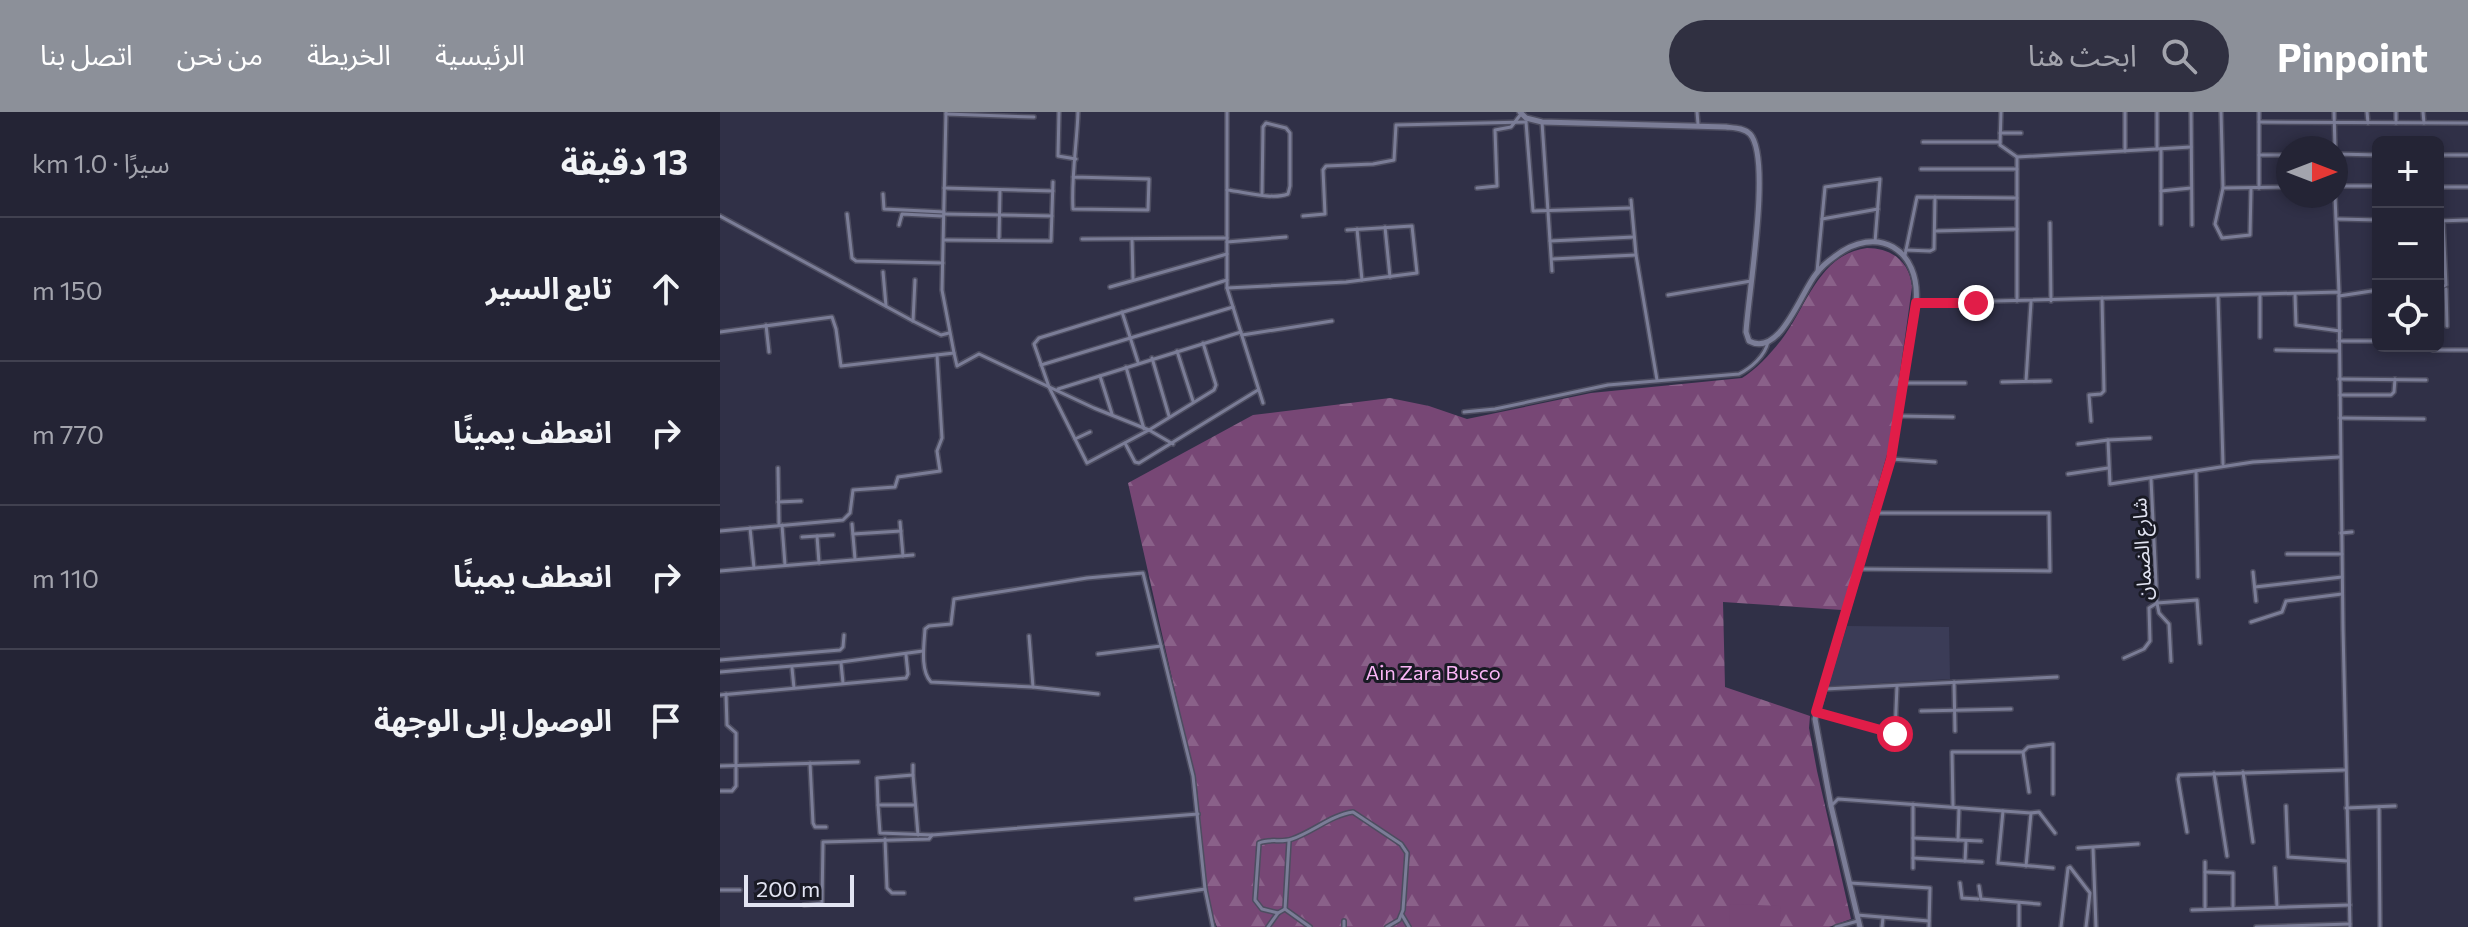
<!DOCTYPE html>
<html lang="ar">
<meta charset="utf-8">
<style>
:root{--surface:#242435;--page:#303041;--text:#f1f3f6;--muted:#a3a4ad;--line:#414150;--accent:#8c9099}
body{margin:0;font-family:Commissioner,"Noto Sans Arabic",sans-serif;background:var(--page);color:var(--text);direction:rtl}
.controls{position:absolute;right:24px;top:24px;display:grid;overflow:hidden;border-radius:12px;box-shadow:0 4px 12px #0003}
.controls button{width:72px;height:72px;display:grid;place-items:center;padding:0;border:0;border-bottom:2px solid var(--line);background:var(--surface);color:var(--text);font:40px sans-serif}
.compass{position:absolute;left:1556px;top:24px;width:72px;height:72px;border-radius:50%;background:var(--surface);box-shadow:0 4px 12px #0003;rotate:90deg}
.scale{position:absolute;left:24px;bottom:20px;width:110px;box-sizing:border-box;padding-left:8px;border:4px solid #e2e4f2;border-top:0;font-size:22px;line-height:28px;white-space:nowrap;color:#e2e4f2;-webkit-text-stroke:6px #191a24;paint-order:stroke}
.stop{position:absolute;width:24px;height:24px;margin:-18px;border:6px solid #e11d48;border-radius:50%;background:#fff}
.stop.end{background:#e11d48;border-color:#fff;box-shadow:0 2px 8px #0008}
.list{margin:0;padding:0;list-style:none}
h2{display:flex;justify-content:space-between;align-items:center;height:104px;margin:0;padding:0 32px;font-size:34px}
h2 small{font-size:26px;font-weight:400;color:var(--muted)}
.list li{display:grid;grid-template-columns:52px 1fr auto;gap:24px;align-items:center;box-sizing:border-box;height:144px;padding:0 32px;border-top:2px solid var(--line)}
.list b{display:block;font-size:30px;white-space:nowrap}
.list em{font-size:26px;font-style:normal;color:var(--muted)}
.icon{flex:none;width:44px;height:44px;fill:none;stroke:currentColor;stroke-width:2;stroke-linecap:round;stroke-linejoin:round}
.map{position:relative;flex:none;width:1748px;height:815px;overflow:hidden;direction:ltr}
header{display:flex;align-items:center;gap:48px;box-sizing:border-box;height:112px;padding:0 40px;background:var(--accent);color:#fff}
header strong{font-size:38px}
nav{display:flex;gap:44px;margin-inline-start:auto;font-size:28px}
.search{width:560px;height:72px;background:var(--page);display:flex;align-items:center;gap:20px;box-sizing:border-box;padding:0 28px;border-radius:44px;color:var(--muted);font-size:30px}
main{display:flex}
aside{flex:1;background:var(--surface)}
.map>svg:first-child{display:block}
.built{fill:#3b3c57}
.forest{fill:url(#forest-firs)}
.green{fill:#774775}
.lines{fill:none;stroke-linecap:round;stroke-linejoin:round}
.minor-casing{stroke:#4d4d60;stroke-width:6}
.secondary-casing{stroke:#4d4d60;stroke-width:8}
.minor{stroke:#7b7d97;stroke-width:3}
.secondary{stroke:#7b7d97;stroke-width:5}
.route{stroke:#e11d48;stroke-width:10}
.labels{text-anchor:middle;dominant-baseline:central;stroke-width:6;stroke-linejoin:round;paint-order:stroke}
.street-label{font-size:20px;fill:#e2e4f2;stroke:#191a24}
.park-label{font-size:20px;fill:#fbb6f7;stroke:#191a24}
</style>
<header>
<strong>Pinpoint</strong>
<div class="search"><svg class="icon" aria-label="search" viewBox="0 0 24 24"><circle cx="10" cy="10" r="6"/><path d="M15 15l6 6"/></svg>ابحث هنا</div>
<nav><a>الرئيسية</a><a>الخريطة</a><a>من نحن</a><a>اتصل بنا</a></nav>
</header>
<main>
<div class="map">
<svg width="1748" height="815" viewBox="0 0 1748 815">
<defs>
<pattern id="forest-firs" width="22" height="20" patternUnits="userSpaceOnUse" patternTransform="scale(2)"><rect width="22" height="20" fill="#774775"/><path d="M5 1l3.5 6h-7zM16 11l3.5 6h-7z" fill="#8a6189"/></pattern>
</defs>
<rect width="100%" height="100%" fill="#303047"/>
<!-- built -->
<path class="built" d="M1127,514L1229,515L1230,567L1108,574Z"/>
<!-- forest -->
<path class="forest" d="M1147,136C1172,136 1190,150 1192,175L1170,332L1122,498L1003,490L1005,575L1090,604L1089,616L1097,659L1131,807L1109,815H497L487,790L477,677L408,371L533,303L670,286L709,294L747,307L871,281L1022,266C1036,258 1052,240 1062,227C1087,194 1099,142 1147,136Z"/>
<!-- green -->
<path class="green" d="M1010,792L1061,794L1060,815H1009Z"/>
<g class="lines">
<!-- minor casing -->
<g class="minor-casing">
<g id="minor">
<path d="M339,0L338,44L356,47"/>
<path d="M507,0V176L543,291"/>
<path d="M977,0L978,12"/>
<path d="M1281,0L1280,33L1297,45L1471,35"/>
<path d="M1437,0V37"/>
<path d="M1471,0L1472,113"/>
<path d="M1501,0L1503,76L1568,75"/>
<path d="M1539,0V76"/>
<path d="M1614,0L1615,36"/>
<path d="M1647,0L1648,11"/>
<path d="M1676,0V11"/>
<path d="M1703,0L1704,11"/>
<path d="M226,2L314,5"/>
<path d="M806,10L813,99L911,96"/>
<path d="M822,10L832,159"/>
<path d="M1539,10L1748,11"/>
<path d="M1280,21H1301"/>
<path d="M1203,30H1280"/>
<path d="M1441,37V112"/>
<path d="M1405,39V0"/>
<path d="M1616,42L1658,43"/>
<path d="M1539,43H1568"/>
<path d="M1718,43H1748"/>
<path d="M1201,57H1297"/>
<path d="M353,65L429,67L428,98L353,97C351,65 357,32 358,0"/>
<path d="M1616,74H1658"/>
<path d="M1718,75H1748"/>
<path d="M224,76L333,79"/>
<path d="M757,76L777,74L775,18L791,15L801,2"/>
<path d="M1503,76L1495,112L1502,126L1530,123L1531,77"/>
<path d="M507,78C525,80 552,88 568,82L570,74V21L566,16L546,11L543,15L542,82"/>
<path d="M1441,79L1471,76"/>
<path d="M163,82L164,97L224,100"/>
<path d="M1615,84L1619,180"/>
<path d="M911,88L916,143L937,268"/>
<path d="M127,102L132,146L136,149L223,151"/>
<path d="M224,102L332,104"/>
<path d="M0,104L193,209L221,223L229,221"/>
<path d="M583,104L605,102L603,58L606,54L653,52L674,48L676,13L806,10"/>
<path d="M1102,107L1158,97"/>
<path d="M1618,107L1658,108"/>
<path d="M1718,109L1748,108"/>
<path d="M1330,111L1331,189"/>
<path d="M179,113L182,102L222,104"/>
<path d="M665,115L670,165"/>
<path d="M637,117L642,168"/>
<path d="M1215,119L1297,117"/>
<path d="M279,126L280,78"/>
<path d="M362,127L507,126"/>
<path d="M412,127L413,167"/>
<path d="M224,128L331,129L333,70"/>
<path d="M830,129L914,125"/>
<path d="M507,130L566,125"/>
<path d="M1186,138L1210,139L1214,137L1215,85"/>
<path d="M1185,143L1197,85L1297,86"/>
<path d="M832,147L916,143"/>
<path d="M163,160L166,194"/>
<path d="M1097,160L1105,75L1160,67L1155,130"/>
<path d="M390,175L507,142"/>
<path d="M507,176L626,170L697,161L692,114L627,118"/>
<path d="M1718,177L1726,173L1723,109"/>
<path d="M1726,177L1727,214"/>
<path d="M1575,182L1576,213L1620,219"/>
<path d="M948,183L1031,169"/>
<path d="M1540,183V225"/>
<path d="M1498,184L1503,352"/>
<path d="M1619,184L1623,517L1630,815"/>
<path d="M1297,189V45"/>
<path d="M1196,191L1619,180V184L1658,178"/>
<path d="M402,200L418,250"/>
<path d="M193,209L195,168"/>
<path d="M46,213L49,240"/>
<path d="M0,220L112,205L116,217L121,254L234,241L222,178L226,0"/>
<path d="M522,223L612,209"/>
<path d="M1619,229H1658"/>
<path d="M483,231L496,273L494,278L429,318L367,351L329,275L314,232L319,226L507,168"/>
<path d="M1702,234L1713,238H1748"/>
<path d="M1556,238L1619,239"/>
<path d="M457,239L473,289"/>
<path d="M234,241L237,254L259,242L374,296L429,318L453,332"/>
<path d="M432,246L449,304"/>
<path d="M321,253L513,195"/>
<path d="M406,255L424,317"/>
<path d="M380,264L392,302"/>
<path d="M1619,267L1706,268"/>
<path d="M1306,269L1311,190"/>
<path d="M1282,270L1330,269"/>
<path d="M1184,271H1245"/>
<path d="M338,277L521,220"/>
<path d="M1620,283H1671L1674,280L1675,267"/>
<path d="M744,300L775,297L888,273L1019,262C1031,256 1045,244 1048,230"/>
<path d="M1179,304L1233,305"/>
<path d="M1620,306L1704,307"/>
<path d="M1371,309L1369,283L1381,282L1384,279L1382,186"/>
<path d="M355,327L370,320"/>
<path d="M1388,328L1430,326"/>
<path d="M405,331L415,350L419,351L538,278"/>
<path d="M1358,332L1388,328L1390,372L1533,350L1620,345"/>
<path d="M1171,347L1215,350"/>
<path d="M58,356L59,413"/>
<path d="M1476,359L1478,465"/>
<path d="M1348,362L1388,356"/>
<path d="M1431,367L1437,491L1439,501L1449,512L1451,549"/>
<path d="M58,390L81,389"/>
<path d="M180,410L183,444"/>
<path d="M132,412L135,447"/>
<path d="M62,413L65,453"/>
<path d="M30,416L34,456"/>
<path d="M0,419L123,408L130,401L133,378L175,375L178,365L220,359L217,339L222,326L217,243"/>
<path d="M1621,421L1632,420"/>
<path d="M133,422L181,419"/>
<path d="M97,424L99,451"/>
<path d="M82,425L113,423"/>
<path d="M1567,442H1622"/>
<path d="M1140,457L1330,459L1329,401H1156"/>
<path d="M0,459L193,443"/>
<path d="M1533,460L1536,489"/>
<path d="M1535,475L1622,465"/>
<path d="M1531,510L1562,500L1566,489L1622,482"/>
<path d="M309,524L313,575"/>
<path d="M378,542L441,534"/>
<path d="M1404,546L1424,537L1430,529L1429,496L1437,491L1477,488L1480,531"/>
<path d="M0,548L120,538L123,535L124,523"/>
<path d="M121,551L123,571"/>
<path d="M72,556L74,576"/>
<path d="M0,560L121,550L203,539"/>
<path d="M1234,570L1235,619"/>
<path d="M1105,577L1337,565"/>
<path d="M378,582L313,575L211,570C200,559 204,533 205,517L209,514L231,512L234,487L367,466L423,461L473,664L485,777L493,815"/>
<path d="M0,583L186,566L188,562L186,543"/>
<path d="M1201,599L1291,597"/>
<path d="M1096,600L1175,622L1177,574"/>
<path d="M90,651L93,711L95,715H106"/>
<path d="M193,653V663"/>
<path d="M0,654L138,650"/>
<path d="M1523,660L1533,730"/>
<path d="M1494,661L1507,744"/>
<path d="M0,679H12L16,674V621L7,613L6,582"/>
<path d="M1309,680L1303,640L1308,635L1333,632V682"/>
<path d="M1193,692V756"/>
<path d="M158,693L157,666L193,663L198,723"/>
<path d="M195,693H158L160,721L212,723L478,702"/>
<path d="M1111,694L1118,687L1311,701L1306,754"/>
<path d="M1233,694L1232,640H1303"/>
<path d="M1566,694L1568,745L1628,749"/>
<path d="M1659,695L1660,815"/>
<path d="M1626,696L1675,694"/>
<path d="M1283,699L1278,751L1333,756"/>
<path d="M1311,701L1319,700L1335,721"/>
<path d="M1467,720L1458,667L1459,663L1625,658"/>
<path d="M1193,726L1261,729"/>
<path d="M165,727L167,776L172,781H184"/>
<path d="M1238,728L1239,696"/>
<path d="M569,729L565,797L590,815"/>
<path d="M1358,736L1418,732"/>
<path d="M1373,736L1376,815"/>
<path d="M1193,746L1262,750"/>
<path d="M1245,749L1246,729"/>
<path d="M1485,750V797"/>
<path d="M1555,756L1557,795"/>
<path d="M1485,760L1513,761V796"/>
<path d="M1130,771L1210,776L1209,815"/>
<path d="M1240,771L1242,786L1258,787"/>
<path d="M1259,774L1261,787L1319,792"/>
<path d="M0,778H20"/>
<path d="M416,787L485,777"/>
<path d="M1299,791V815"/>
<path d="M84,793L102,791L103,730L209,727L212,723"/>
<path d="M1472,798L1630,793"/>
<path d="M558,801L542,797L535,788L539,731C550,726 561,731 572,727C593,720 611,703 633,700L681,732L687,741L683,798L679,808L667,815"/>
<path d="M682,803L689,815"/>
<path d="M1137,803L1209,809"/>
<path d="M548,815L558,801L565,797"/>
<path d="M624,815V809"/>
<path d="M1116,815L1138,809"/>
<path d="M1162,815L1163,806"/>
<path d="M1341,815L1348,756L1350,755L1370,781L1366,815"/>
<path d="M1536,815L1630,812"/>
</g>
</g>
<!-- secondary casing -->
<g class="secondary-casing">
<path id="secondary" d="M800,0L806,6L822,10L1006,15C1015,16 1024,16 1030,22C1052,46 1028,184 1026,220L1029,229C1060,246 1081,180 1096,162C1101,155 1107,150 1114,145C1157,111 1201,137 1196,191L1171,347L1095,607L1111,694L1140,815"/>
</g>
<!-- minor -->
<use href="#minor" class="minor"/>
<!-- secondary -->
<use href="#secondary" class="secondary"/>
</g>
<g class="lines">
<!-- route -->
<path class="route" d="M1175,622L1096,600L1171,347L1196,191H1256"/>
</g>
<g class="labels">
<!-- street labels -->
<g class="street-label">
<text transform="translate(1421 437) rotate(-93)">شارع الضمان</text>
</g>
<!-- park labels -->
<g class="park-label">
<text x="713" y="560">Ain Zara Busco</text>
</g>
</g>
</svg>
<div class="controls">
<button>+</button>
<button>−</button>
<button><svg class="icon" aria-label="locate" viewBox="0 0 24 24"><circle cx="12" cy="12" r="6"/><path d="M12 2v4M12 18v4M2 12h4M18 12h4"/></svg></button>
</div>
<svg class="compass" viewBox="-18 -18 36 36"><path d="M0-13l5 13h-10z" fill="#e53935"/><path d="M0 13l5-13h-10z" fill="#a3a4ad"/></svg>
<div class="scale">200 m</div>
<div class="stop" style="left:1175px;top:622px"></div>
<div class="stop end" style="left:1256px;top:191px"></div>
</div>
<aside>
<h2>13 دقيقة<small>سيرًا · 1.0 km</small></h2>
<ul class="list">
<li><svg class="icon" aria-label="ahead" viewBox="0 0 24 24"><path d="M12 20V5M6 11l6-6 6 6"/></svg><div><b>تابع السير</b></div><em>150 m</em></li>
<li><svg class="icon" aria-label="right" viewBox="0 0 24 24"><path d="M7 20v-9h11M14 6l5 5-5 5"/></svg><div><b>انعطف يمينًا</b></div><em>770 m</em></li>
<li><svg class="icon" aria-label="right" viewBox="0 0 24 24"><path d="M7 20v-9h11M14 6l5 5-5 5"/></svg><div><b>انعطف يمينًا</b></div><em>110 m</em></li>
<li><svg class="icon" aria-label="arrive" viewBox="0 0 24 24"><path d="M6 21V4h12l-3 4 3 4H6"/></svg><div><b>الوصول إلى الوجهة</b></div></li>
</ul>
</aside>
</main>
